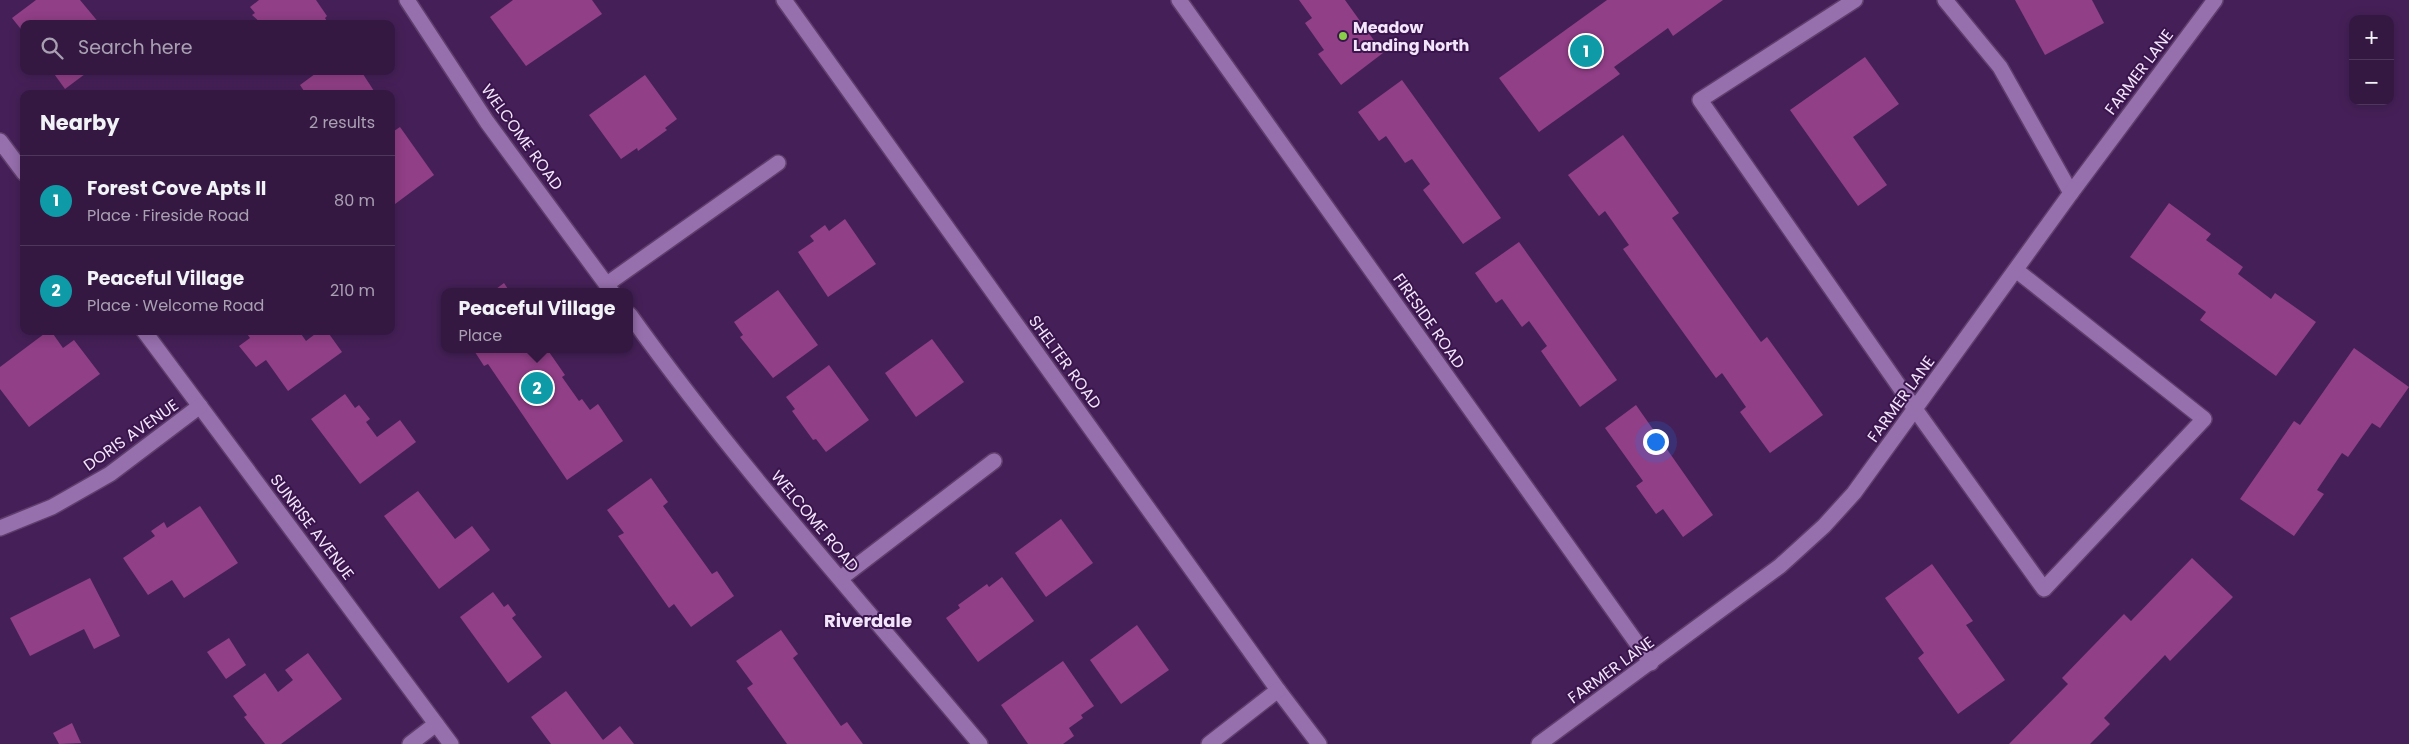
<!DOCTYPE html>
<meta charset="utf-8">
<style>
:root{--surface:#341842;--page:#3f254d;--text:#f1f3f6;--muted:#a9a0b2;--line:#4e375b;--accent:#89ce48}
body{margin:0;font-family:Poppins,sans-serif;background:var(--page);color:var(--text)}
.controls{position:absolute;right:15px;top:15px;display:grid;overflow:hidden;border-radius:10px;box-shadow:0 2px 12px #0003}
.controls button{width:45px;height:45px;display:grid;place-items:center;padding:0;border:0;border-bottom:1px solid var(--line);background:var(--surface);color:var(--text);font:25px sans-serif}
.you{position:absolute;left:1655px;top:441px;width:18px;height:18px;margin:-12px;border:4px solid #fff;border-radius:50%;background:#1a73e8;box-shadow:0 0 0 8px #1a73e833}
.badge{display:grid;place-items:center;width:32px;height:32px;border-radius:50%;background:var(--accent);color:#fff;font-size:16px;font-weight:700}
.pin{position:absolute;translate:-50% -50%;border:2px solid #fff;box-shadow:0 1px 5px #0006}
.popup{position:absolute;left:441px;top:288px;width:192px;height:65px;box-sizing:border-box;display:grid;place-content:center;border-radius:10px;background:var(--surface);filter:drop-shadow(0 1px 4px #0005);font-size:16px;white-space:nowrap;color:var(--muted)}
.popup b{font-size:19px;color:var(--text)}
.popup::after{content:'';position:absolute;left:50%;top:100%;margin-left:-10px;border:10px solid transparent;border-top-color:var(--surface)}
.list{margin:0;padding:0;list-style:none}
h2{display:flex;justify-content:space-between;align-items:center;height:65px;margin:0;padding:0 20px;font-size:21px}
h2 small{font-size:16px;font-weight:400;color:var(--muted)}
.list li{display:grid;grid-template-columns:32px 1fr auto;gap:15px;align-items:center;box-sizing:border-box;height:90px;padding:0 20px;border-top:1px solid var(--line)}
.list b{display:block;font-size:19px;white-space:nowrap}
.list p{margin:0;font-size:16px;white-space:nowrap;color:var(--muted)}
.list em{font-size:16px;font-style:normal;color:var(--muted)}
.icon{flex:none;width:28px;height:28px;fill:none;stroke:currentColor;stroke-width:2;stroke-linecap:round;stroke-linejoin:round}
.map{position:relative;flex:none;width:2409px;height:744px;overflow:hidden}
.search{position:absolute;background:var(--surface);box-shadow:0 2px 12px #0003;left:20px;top:20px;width:375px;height:55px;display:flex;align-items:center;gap:12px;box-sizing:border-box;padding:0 18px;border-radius:10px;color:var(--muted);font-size:19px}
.panel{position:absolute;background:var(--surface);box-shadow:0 2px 12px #0003;left:20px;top:90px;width:375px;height:245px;border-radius:10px}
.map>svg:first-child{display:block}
.building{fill:#913f87}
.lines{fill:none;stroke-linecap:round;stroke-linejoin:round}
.lane-casing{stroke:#5f3e6d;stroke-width:18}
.street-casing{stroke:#5f3e6d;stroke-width:18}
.lane{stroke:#966fad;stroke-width:15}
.street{stroke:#966fad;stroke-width:15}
.poi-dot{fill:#89ce48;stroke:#3a154d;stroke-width:2}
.labels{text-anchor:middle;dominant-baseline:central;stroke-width:4;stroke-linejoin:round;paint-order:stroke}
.poi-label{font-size:16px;font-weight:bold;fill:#f2e5fa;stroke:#3a154d;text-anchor:start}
.street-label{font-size:16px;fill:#f2e5fa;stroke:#3a154d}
.neighbourhood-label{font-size:18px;font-weight:bold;fill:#f2e5fa;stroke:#3a154d}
</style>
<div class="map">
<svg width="2409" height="744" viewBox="0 0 2409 744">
<rect width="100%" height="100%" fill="#452058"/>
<!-- building -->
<g class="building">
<path d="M36,0H80L100,24H24V33L12,18Z"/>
<path d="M259,0H316L327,16L325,18L329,24H262L252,15L255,13L250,7Z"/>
<path d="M513,0H592L602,14L526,66L490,17Z"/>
<path d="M1299,0H1345L1383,53L1341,85L1318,54L1324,50L1305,23L1312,18Z"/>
<path d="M1607,0H1723L1673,36L1668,28L1614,67L1620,74L1539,132L1499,78Z"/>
<path d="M2015,0H2092L2104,23L2045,55Z"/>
<path d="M1865,57L1899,104L1853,137L1887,185L1858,206L1790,110Z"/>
<path d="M52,71H89L65,89Z"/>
<path d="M319,71H361L376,94H306L300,85Z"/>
<path d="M645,75L677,119L665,128L667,130L638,151L637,148L621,159L589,115Z"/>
<path d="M1402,80L1501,218L1463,244L1423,190L1430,184L1412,159L1405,163L1386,136L1379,141L1358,112Z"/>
<path d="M400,127L434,175L391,207V133Z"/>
<path d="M1623,135L1679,213L1672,218L1761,342L1767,337L1823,415L1770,453L1740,412L1746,407L1722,373L1716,378L1623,249L1629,245L1605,211L1599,216L1568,175Z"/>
<path d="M2169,203L2211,234L2206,240L2243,267L2238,274L2271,299L2275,293L2316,322L2276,376L2200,320L2206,312L2130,257Z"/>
<path d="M845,219L876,264L828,297L798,252L814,241L810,236L825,225L829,231Z"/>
<path d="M1519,242L1617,380L1580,407L1541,351L1547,346L1529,321L1522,327L1502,299L1496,303L1475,273Z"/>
<path d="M504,283L510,292H492Z"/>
<path d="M778,290L818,345L773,378L740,337L743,335L734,322Z"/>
<path d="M48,331H51L63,348L74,340L100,374L29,427L0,389V367Z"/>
<path d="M245,331H299L306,341L319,331H327L342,352L288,391L266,360L256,367L239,346L250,338Z"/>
<path d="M932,339L964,382L916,417L885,373Z"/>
<path d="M2354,348L2409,387L2380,428L2372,423L2348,457L2342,453L2317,490L2324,494L2294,536L2240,499L2294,421L2300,425Z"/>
<path d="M473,349H547L565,375L562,377L579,401L582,399L590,410L598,404L623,441L567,480L488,364L484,366Z"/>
<path d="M829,365L869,420L826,452L816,439L813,440L792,411L795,409L786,397Z"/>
<path d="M345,394L355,408L359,405L370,419L366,422L377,437L400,420L416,442L360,484L311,419Z"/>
<path d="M1636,405L1713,515L1683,537L1663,509L1656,514L1636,486L1643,481L1605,428Z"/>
<path d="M651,478L668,502L663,506L712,574L717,571L734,596L691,627L674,604L669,608L618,536L624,533L607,510Z"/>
<path d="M418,491L455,539L472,526L490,550L439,589L384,516Z"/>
<path d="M200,506L238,563L184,598L172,580L148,595L123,558L155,536L151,531L164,522L167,528Z"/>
<path d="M1061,519L1093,563L1046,597L1015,553Z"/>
<path d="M2192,558L2233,597L2170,661L2165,655L2104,718L2110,724L2090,744H2009L2068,684L2062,678L2124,614L2131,621Z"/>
<path d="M1932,564L1973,621L1966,625L2005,680L1958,714L1918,658L1924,653L1885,598Z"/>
<path d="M1002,577L1034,621L978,662L946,618L960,608L958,605L987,584L989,587Z"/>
<path d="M90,578L120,636L94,649L84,629L30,656L10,618Z"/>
<path d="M493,592L504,607L508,604L516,615L512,618L542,657L508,683L460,617Z"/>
<path d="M1137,625L1169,670L1121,704L1090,660Z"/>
<path d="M781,630L798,654L793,658L841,726L847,722L863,744H787L747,688L753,684L736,661Z"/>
<path d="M229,638L246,665L226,679L207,652Z"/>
<path d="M308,653L342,699L281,744H265L244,717L247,715L233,696L265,673L278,692L293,680L285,670Z"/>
<path d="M1063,661L1094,706L1081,715L1083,718L1069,728L1074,736L1063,744H1028L1001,705Z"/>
<path d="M566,691L603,740L620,726L634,744H551L531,717Z"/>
<path d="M72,723L81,743L59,744L53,733Z"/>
</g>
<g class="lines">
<!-- lane casing -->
<g class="lane-casing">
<g id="lane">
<path d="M1855,0L1700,100L1915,409L2044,589L2204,419L2016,270"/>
<path d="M1945,0L2000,67L2071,193"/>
<path d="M607,284L778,163"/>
<path d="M841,578L994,461"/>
</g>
</g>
<!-- street casing -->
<g class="street-casing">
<g id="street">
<path d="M407,0L487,122L612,292"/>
<path d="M784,0L1278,690L1319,744"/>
<path d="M1179,0L1651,663"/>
<path d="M0,141L24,173"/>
<path d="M630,315C737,465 862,603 980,744"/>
<path d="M144,331L451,744"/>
<path d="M0,528L52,507L110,474L200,406"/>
<path d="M410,744L436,724"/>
<path d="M1209,744L1278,690"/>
<path d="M1539,744L1780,566L1824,526L1854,493L2071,193L2215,0"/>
</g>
</g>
<!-- lane -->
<use href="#lane" class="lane"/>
<!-- street -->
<use href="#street" class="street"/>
</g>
<!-- markers -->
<circle class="poi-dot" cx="1343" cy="36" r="5"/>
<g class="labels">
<!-- poi labels -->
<g class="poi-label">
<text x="1353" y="27">Meadow<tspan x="1353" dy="18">Landing North</tspan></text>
</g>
<!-- street labels -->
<g class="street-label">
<text transform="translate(2139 72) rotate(-53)">FARMER LANE</text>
<text transform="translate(522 137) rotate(54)">WELCOME ROAD</text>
<text transform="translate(1429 321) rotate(55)">FIRESIDE ROAD</text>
<text transform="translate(1065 362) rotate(54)">SHELTER ROAD</text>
<text transform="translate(1901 399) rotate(-54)">FARMER LANE</text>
<text transform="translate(131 435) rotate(-35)">DORIS AVENUE</text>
<text transform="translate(815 521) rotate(50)">WELCOME ROAD</text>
<text transform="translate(312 527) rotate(53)">SUNRISE AVENUE</text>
<text transform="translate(1611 670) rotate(-36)">FARMER LANE</text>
</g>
<!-- neighbourhood labels -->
<g class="neighbourhood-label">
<text x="868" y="620">Riverdale</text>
</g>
</g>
</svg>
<div class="controls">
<button>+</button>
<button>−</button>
</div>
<div class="you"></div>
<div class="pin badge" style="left:1586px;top:51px;background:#0f9aa8">1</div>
<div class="pin badge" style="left:537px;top:388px;background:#0f9aa8">2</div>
<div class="popup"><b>Peaceful Village</b>Place</div>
<div class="search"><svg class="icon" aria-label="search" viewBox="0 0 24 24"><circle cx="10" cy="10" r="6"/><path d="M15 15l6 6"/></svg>Search here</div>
<section class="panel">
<h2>Nearby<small>2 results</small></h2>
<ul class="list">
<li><span class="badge" style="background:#0f9aa8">1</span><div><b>Forest Cove Apts II</b><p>Place · Fireside Road</p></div><em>80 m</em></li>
<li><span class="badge" style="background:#0f9aa8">2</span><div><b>Peaceful Village</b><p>Place · Welcome Road</p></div><em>210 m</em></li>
</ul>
</section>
</div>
